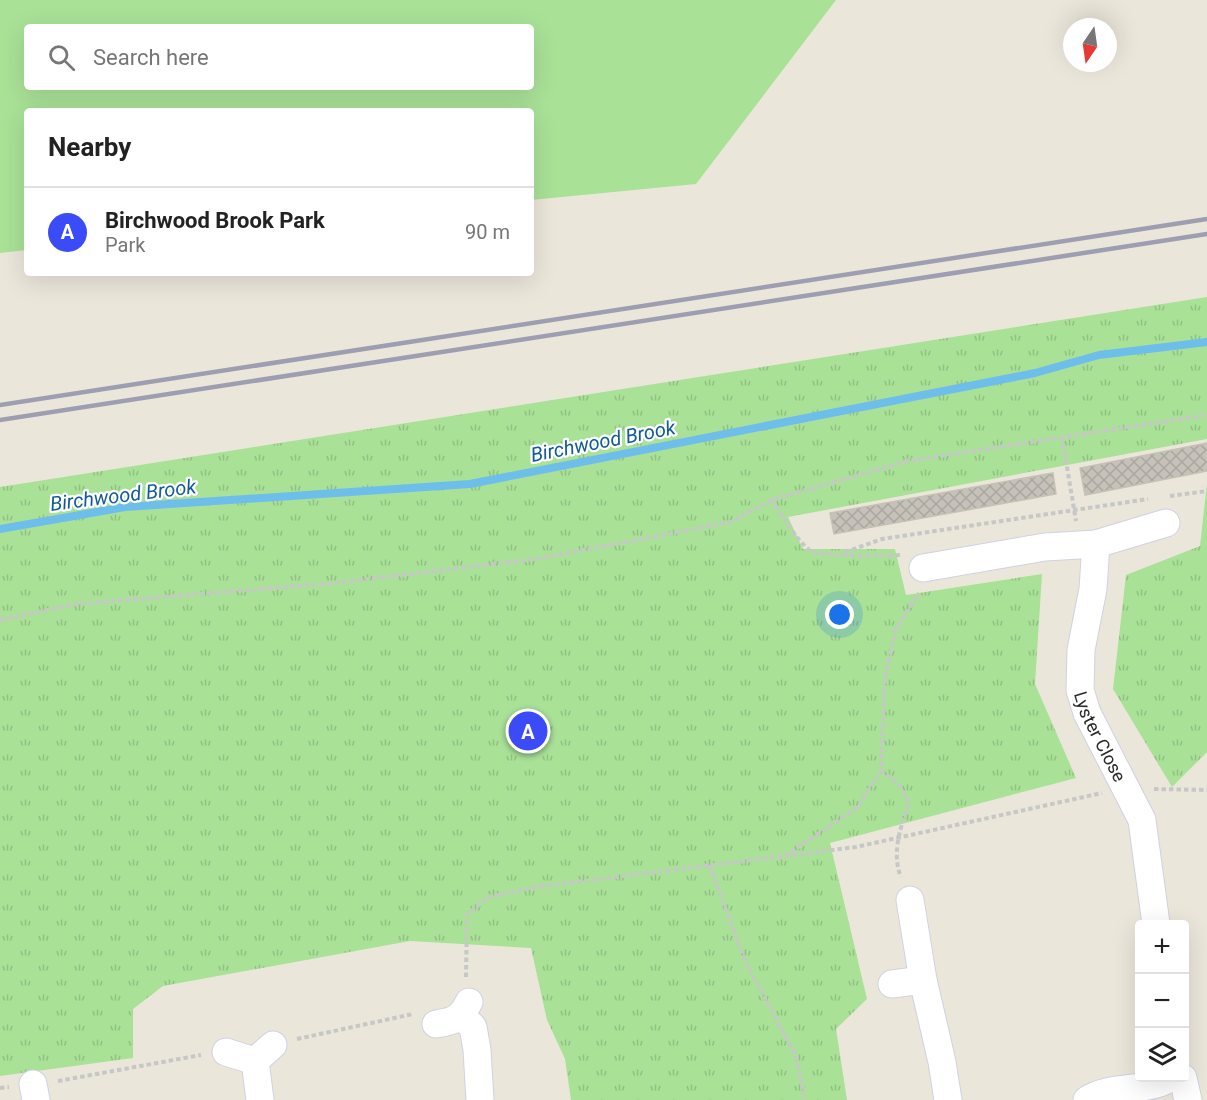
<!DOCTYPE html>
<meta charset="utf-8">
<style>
:root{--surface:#fff;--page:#f6f6f6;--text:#222;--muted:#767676;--line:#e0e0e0;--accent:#3b4bf7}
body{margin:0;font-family:Roboto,sans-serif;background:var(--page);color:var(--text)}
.controls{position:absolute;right:18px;bottom:18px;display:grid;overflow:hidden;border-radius:6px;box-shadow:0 6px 24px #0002}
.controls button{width:54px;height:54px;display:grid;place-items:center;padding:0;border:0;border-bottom:2px solid var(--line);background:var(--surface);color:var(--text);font:30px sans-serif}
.compass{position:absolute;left:1063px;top:18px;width:54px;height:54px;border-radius:50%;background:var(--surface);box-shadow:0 6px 24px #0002;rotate:193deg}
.you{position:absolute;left:840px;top:615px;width:21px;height:21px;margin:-15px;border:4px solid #fff;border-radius:50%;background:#1a73e8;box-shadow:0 0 0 9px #1a73e833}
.badge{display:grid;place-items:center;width:39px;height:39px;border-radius:50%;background:var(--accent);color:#fff;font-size:20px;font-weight:700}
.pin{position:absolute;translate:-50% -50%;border:3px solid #fff;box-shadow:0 2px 6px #0006}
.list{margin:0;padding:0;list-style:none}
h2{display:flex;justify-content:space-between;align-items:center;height:78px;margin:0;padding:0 24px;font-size:26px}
h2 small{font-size:20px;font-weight:400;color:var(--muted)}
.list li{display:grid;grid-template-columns:39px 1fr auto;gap:18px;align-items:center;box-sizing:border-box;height:90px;padding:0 24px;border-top:2px solid var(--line)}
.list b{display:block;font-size:22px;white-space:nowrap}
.list p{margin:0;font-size:20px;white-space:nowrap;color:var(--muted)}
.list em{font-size:20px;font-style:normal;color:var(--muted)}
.icon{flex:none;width:33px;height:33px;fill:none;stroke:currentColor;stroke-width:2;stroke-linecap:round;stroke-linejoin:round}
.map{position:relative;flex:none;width:1207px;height:1100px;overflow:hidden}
.search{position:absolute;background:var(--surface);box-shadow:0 6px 24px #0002;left:24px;top:24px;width:510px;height:66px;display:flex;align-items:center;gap:15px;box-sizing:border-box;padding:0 21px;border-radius:6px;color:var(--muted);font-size:22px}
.panel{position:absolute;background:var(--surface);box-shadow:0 6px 24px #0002;left:24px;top:108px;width:510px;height:168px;border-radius:6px}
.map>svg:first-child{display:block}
.grass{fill:#a9e197;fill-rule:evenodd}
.park{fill:url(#park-tufts)}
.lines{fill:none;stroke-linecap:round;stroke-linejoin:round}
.stream{stroke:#6ebeec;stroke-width:8}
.building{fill:url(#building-cross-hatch);stroke:#c6c2b4;stroke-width:1.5}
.street-casing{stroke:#d0d1e2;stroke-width:29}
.path{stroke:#c7c7c7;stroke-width:4;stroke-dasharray:4.5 3;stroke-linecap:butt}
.street{stroke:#fff;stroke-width:27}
.rail{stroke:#9e9eb3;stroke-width:4.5}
.labels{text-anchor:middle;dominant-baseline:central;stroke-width:4.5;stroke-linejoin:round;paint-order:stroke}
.street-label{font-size:18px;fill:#292929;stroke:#fff}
.water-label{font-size:20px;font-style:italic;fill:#0f5a97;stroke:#fff}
</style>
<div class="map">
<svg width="1207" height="1100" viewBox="0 0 1207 1100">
<defs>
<pattern id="park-tufts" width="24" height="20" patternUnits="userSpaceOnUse" patternTransform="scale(1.5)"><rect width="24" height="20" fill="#a9e197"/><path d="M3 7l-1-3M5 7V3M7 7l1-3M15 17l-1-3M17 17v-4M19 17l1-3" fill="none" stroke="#91c182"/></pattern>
<pattern id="building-cross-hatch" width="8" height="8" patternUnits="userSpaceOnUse" patternTransform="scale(1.5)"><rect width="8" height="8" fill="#c6c2ba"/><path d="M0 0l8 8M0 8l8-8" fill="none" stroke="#aaa7a0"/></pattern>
</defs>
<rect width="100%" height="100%" fill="#ebe6da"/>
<!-- grass -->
<path class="grass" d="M0,0H836L696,184L531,200V111H27V250L0,253ZM27,27H531V87H27Z"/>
<!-- park -->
<g class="park">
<path d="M1207,297V439L788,517L803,549H895L906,595L1042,574L1035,684L1076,778L830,843L867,999L836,1029L847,1100H571L565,1059L547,1020L531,948L410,941L163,986L133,1009V1058L0,1076V487Z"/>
<path d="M1207,483V752L1172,787L1113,689L1126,575L1200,546Z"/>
</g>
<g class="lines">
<!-- stream -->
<path class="stream" d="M0,529L125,507L470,484L1035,373L1099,355L1207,342"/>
</g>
<!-- building -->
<g class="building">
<path d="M1207,443V471L1085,495L1080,468Z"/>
<path d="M1053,473L1056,494L834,534L830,513Z"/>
</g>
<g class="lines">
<!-- street casing -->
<g class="street-casing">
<g id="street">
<path id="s1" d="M1096,544L1093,589L1081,650L1080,690L1087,713L1142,820L1156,924"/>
<path d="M923,568L1045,547L1096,544L1166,523"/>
<path d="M910,900L923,980L942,1062L948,1100"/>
<path d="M892,984L923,980"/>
<path d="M461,1016L473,1027L477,1050L480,1100"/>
<path d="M436,1024C455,1021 460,1019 469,1002"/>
<path d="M226,1052L255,1061L273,1045"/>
<path d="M255,1061L260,1100"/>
<path d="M1183,1078L1188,1100"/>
<path d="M33,1084L36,1100"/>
<path d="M1087,1100C1111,1084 1146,1093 1170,1078"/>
</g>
</g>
<!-- path -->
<g class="path">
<path d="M1062,437L1076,521"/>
<path d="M1170,496L1207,491"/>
<path d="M771,500C782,515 797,542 812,552C819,556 889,556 901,555"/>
<path d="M845,552L882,539L1148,499"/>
<path d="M0,620L76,604L334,583L536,559L731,522L771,500L907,461L1207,415"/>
<path d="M881,770L899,785L909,803C901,826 891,853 901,877"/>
<path d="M1154,789L1207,790"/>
<path d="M785,856L858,807L881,770L885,676L896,629L919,593"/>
<path d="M709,865L746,963L796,1057L805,1100"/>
<path d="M466,977L467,915L488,897L536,887L856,847L1102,793"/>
<path d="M297,1039L413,1014"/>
<path d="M58,1081L201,1055"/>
<path d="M0,1088L9,1087"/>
</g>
<!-- street -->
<use href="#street" class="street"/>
<!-- rail -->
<g class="rail">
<path d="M0,405L1207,219"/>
<path d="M0,420L1207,234"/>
</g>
</g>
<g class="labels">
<!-- street labels -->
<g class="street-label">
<text stroke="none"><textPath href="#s1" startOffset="198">Lyster Close</textPath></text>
</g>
<!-- water labels -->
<g class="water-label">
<text transform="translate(603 441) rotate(-11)">Birchwood Brook</text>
<text transform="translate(123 495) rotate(-7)">Birchwood Brook</text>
</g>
</g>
</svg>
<div class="controls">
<button>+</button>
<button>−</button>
<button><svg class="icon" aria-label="layers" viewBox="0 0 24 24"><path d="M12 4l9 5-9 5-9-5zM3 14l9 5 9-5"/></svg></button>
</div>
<svg class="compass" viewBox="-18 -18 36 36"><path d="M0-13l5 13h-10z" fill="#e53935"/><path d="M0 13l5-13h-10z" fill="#767676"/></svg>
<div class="you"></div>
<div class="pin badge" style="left:528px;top:731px">A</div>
<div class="search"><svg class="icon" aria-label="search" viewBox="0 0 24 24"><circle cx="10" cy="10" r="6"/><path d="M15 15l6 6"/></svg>Search here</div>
<section class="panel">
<h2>Nearby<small></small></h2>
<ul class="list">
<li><span class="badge">A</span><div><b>Birchwood Brook Park</b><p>Park</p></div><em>90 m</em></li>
</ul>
</section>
</div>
